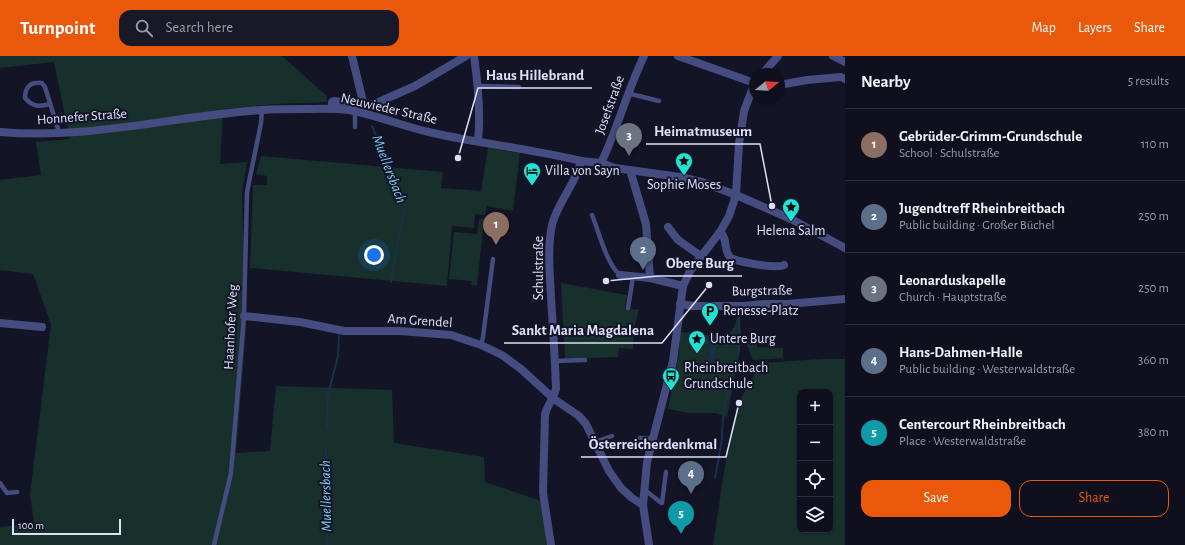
<!DOCTYPE html>
<meta charset="utf-8">
<style>
:root{--surface:#0f0f1d;--page:#181826;--text:#f1f3f6;--muted:#9b9ca4;--line:#2f2f3b;--accent:#ea580c}
body{margin:0;font-family:"Alegreya Sans",sans-serif;background:var(--page);color:var(--text)}
.controls{position:absolute;right:12px;bottom:12px;display:grid;overflow:hidden;border-radius:8px;box-shadow:0 1px 3px #0004}
.controls button{width:36px;height:36px;display:grid;place-items:center;padding:0;border:0;border-bottom:1px solid var(--line);background:var(--surface);color:var(--text);font:20px sans-serif}
.compass{position:absolute;left:749px;top:12px;width:36px;height:36px;border-radius:50%;background:var(--surface);box-shadow:0 1px 3px #0004;rotate:72deg}
.scale{position:absolute;left:12px;bottom:10px;width:109px;box-sizing:border-box;padding-left:4px;border:2px solid #dee0fb;border-top:0;font-size:11px;line-height:14px;white-space:nowrap;color:#dee0fb;-webkit-text-stroke:3px #141427;paint-order:stroke}
.you{position:absolute;left:374px;top:199px;width:14px;height:14px;margin:-10px;border:3px solid #fff;border-radius:50%;background:#1a73e8;box-shadow:0 0 0 6px #1a73e833}
.badge{display:grid;place-items:center;width:26px;height:26px;border-radius:50%;background:var(--accent);color:#fff;font-size:13px;font-weight:700}
.pin{position:absolute;translate:-50% -33px;filter:drop-shadow(0 1px 2px #0008)}
.pin::after{content:'';position:absolute;top:21px;width:14px;height:12px;background:inherit;clip-path:polygon(0 0,100% 0,50% 100%)}
.list{margin:0;padding:0;list-style:none}
h2{display:flex;justify-content:space-between;align-items:center;height:52px;margin:0;padding:0 16px;font-size:17px}
h2 small{font-size:13px;font-weight:400;color:var(--muted)}
.list li{display:grid;grid-template-columns:26px 1fr auto;gap:12px;align-items:center;box-sizing:border-box;height:72px;padding:0 16px;border-top:1px solid var(--line)}
.list b{display:block;font-size:15px;white-space:nowrap}
.list p{margin:0;font-size:13px;white-space:nowrap;color:var(--muted)}
.list em{font-size:13px;font-style:normal;color:var(--muted)}
.actions{display:flex;gap:8px;padding:12px 16px}
.actions a{flex:1;padding:9px 0;border:1px solid var(--accent);border-radius:12px;text-align:center;font-size:14px;color:var(--accent)}
.actions .main{background:var(--accent);color:#fff}
.icon{flex:none;width:22px;height:22px;fill:none;stroke:currentColor;stroke-width:2;stroke-linecap:round;stroke-linejoin:round}
.map{position:relative;flex:none;width:845px;height:489px;overflow:hidden}
header{display:flex;align-items:center;gap:24px;box-sizing:border-box;height:56px;padding:0 20px;background:var(--accent);color:#fff}
header strong{font-size:19px}
nav{display:flex;gap:22px;margin-inline-start:auto;font-size:14px}
.search{width:280px;height:36px;background:var(--page);display:flex;align-items:center;gap:10px;box-sizing:border-box;padding:0 14px;border-radius:12px;color:var(--muted);font-size:15px}
main{display:flex}
aside{flex:1;background:var(--surface)}
.map>svg:first-child{display:block}
.green{fill:#17302b;fill-rule:evenodd}
.water{fill:#163149}
.lines{fill:none;stroke-linecap:round;stroke-linejoin:round}
.stream{stroke:#163149;stroke-width:2}
.service{stroke:#454d80;stroke-width:4.5}
.minor{stroke:#454d80;stroke-width:8}
.labels{text-anchor:middle;dominant-baseline:central;stroke-width:4;stroke-linejoin:round;paint-order:stroke}
.street-label{font-size:14px;fill:#dee0fb;stroke:#141427}
.poi-label{font-size:14px;fill:#dee0fb;stroke:#141427;text-anchor:start}
.water-label{font-size:15px;font-style:italic;fill:#79cbed;stroke:#141427}
.leader{fill:none;stroke:#dee0fb;stroke-width:1.5}
.callout-dot{fill:#dee0fb;stroke:#141427;stroke-width:1.5}
.callout-label{font-size:15px;text-anchor:middle;font-weight:bold;fill:#dee0fb;stroke:#141427;stroke-width:4;stroke-linejoin:round;paint-order:stroke}
</style>
<header>
<strong>Turnpoint</strong>
<div class="search"><svg class="icon" aria-label="search" viewBox="0 0 24 24"><circle cx="10" cy="10" r="6"/><path d="M15 15l6 6"/></svg>Search here</div>
<nav><a>Map</a><a>Layers</a><a>Share</a></nav>
</header>
<main>
<div class="map">
<svg width="845" height="489" viewBox="0 0 845 489">
<rect width="100%" height="100%" fill="#141427"/>
<!-- green -->
<g class="green">
<path d="M0,0H282L327,40V46L276,48L223,53L220,108L247,106L242,136L246,274L236,397L270,395L276,330L392,334L394,387L484,401L485,426L542,445L547,489H0V471L34,467L30,438L51,268L33,218L0,214V124L41,119L36,86L70,83L54,6L0,12Z"/>
<path d="M488,92L520,97L513,155L487,150L485,159L475,158L474,172L452,170L447,230L250,212L253,129H267V120L256,118L261,100L443,116L441,132L481,135Z"/>
<path d="M479,163H484L477,230L471,229L472,225L449,223L454,176L477,178Z"/>
<path d="M561,227L627,239L625,252L639,254L633,276V293L619,292L618,301L565,303Z"/>
<path d="M737,260H740L741,286L727,361L716,357H689L668,353L679,297L680,276L697,277L723,282C732,276 736,271 737,260ZM701,287L718,288L709,315L694,316L695,309H705L709,296V289Z"/>
<path d="M748,282L757,284V291L783,292V302L753,304L747,289Z"/>
<path d="M822,303H845V489H713L728,390L733,366L741,342L761,307ZM800,336H830V474H800Z"/>
</g>
<!-- water -->
<path class="water" d="M700,282L715,285L718,288L709,316H694L695,309H705L709,296V289L702,287L699,288Z"/>
<g class="lines">
<!-- stream -->
<g class="stream">
<path d="M372,70L405,148L391,226"/>
<path d="M327,373L328,339L338,300L339,280"/>
<path d="M326,391L327,489"/>
<path d="M715,422L722,383V375L724,352L729,328L739,296V260"/>
</g>
<!-- service -->
<g class="service">
<path d="M479,30L519,31"/>
<path d="M627,37L659,45"/>
<path d="M50,48C39,51 33,51 25,42C25,30 31,26 42,27L45,31L59,76"/>
<path d="M355,71V56"/>
<path d="M592,159C599,176 606,207 620,219"/>
<path d="M628,252L633,221"/>
<path d="M481,289L483,281L493,203"/>
<path d="M555,305L585,304"/>
<path d="M640,382L653,383"/>
<path d="M595,386L612,380"/>
<path d="M0,427L7,437L17,436"/>
<path d="M645,434L660,446L662,447L666,416"/>
<path d="M214,489L231,417L244,260L247,136L261,67L262,54"/>
</g>
<!-- minor -->
<g class="minor">
<path d="M352,0L364,50"/>
<path d="M474,0C478,28 481,57 478,85"/>
<path d="M678,0L749,25L755,29"/>
<path d="M833,0L845,6"/>
<path d="M762,18L778,0"/>
<path d="M779,29L807,24L841,21L845,23"/>
<path d="M332,53V46L334,45L364,50L372,49L415,30L466,0"/>
<path d="M0,76C88,84 174,60 261,54C275,53 289,53 303,53C318,53 334,52 349,54C377,59 404,71 433,77C482,88 533,93 581,105L601,107L615,112L680,121L702,126L736,139L791,163L845,192"/>
<path d="M601,107C618,72 627,35 644,0"/>
<path d="M630,114L646,168L650,222"/>
<path d="M668,171L678,184L701,200"/>
<path d="M720,176C728,182 723,194 730,201C734,206 778,213 784,209"/>
<path d="M620,219L650,222L683,230"/>
<path d="M680,248L693,250H743L764,248H788L845,243"/>
<path d="M244,260L300,266L344,275H400L451,279L481,289L502,299L521,313L554,343L579,360L586,368L609,415L621,432L632,442L643,449"/>
<path d="M0,267L42,271"/>
<path d="M551,489L543,437L545,358C548,348 553,344 556,333C555,303 553,272 551,242C550,217 547,193 552,169C558,145 576,128 581,105"/>
<path d="M649,489L643,449L647,406L673,305L683,230L690,215L720,176L729,160L736,139L739,88L744,55L755,26"/>
</g>
</g>
<!-- icons -->
<defs>
<g id="sight-pin" transform="scale(0.9)"><path d="M0 17L-7.5 6A9.5 9.5 0 1 1 7.5 6Z" fill="#23e2d4" stroke="#141427"/><path d="M0-6L1.8-2.2L6-1.7L2.9 1.2L3.7 5.4L0 3.3L-3.7 5.4L-2.9 1.2L-6-1.7L-1.8-2.2Z" fill="#111"/></g>
<g id="hotel-pin" transform="scale(0.9)"><path d="M0 17L-7.5 6A9.5 9.5 0 1 1 7.5 6Z" fill="#23e2d4" stroke="#141427"/><path d="M-6-4.5h1.5V1H6V5H4.5V3h-9V5H-6ZM-4 0a1.8 1.8 0 1 1 3.6 0ZM.5 0V-2.5h3Q6-2.5 6 0Z" fill="#111"/></g>
<g id="parking-pin" transform="scale(0.9)"><path d="M0 17L-7.5 6A9.5 9.5 0 1 1 7.5 6Z" fill="#23e2d4" stroke="#141427"/><path d="M-3.5-5.5H1a3.5 3.5 0 0 1 0 7H-1V5.5H-3.5ZM-1-3.4V-.6H.8a1.4 1.4 0 0 0 0-2.8Z" fill="#111"/></g>
<g id="bus-pin" transform="scale(0.9)"><path d="M0 17L-7.5 6A9.5 9.5 0 1 1 7.5 6Z" fill="#23e2d4" stroke="#141427"/><path d="M-5-6H5V4H4V6H2V4H-2V6H-4V4H-5ZM-3.5-4V0h7V-4ZM-3.5 1.2v1.5H-2V1.2ZM2 1.2v1.5H3.5V1.2Z" fill="#111"/></g>
</defs>
<g fill-rule="evenodd">
<use href="#sight-pin" x="684" y="105"/>
<use href="#hotel-pin" x="532" y="115"/>
<use href="#sight-pin" x="791" y="151"/>
<use href="#parking-pin" x="710" y="255"/>
<use href="#sight-pin" x="697" y="283"/>
<use href="#bus-pin" x="671" y="320"/>
</g>
<g class="labels">
<!-- street labels -->
<g class="street-label">
<text transform="translate(610 49) rotate(-70)">Josefstraße</text>
<text transform="translate(389 53) rotate(13)">Neuwieder Straße</text>
<text transform="translate(82 61) rotate(-4)">Honnefer Straße</text>
<text transform="translate(539 212) rotate(-90)">Schulstraße</text>
<text transform="translate(762 235) rotate(-1)">Burgstraße</text>
<text transform="translate(420 265) rotate(4)">Am Grendel</text>
<text transform="translate(231 271) rotate(-87)">Haanhofer Weg</text>
</g>
<!-- poi labels -->
<g class="poi-label">
<text x="545" y="115">Villa von Sayn</text>
<text x="684" y="129" text-anchor="middle">Sophie Moses</text>
<text x="791" y="175" text-anchor="middle">Helena Salm</text>
<text x="723" y="255">Renesse-Platz</text>
<text x="710" y="283">Untere Burg</text>
<text x="684" y="312">Rheinbreitbach<tspan x="684" dy="16">Grundschule</tspan></text>
</g>
<!-- water labels -->
<g class="water-label">
<text transform="translate(389 113) rotate(69)">Muellersbach</text>
<text transform="translate(326 440) rotate(-91)">Muellersbach</text>
</g>
</g>
<!-- callouts -->
<path class="leader" d="M458 102L478 32H592M772 150L760 88H646M606 225L658 220H742M709 229L662 287H504M739 347L726 401H581"/>
<g class="callout-dot">
<circle cx="458" cy="102" r="4"/>
<circle cx="772" cy="150" r="4"/>
<circle cx="606" cy="225" r="4"/>
<circle cx="709" cy="229" r="4"/>
<circle cx="739" cy="347" r="4"/>
</g>
<g class="callout-label">
<text x="535" y="24">Haus Hillebrand</text>
<text x="703" y="80">Heimatmuseum</text>
<text x="700" y="212">Obere Burg</text>
<text x="583" y="279">Sankt Maria Magdalena</text>
<text x="653" y="393">Österreicherdenkmal</text>
</g>
</svg>
<div class="controls">
<button>+</button>
<button>−</button>
<button><svg class="icon" aria-label="locate" viewBox="0 0 24 24"><circle cx="12" cy="12" r="6"/><path d="M12 2v4M12 18v4M2 12h4M18 12h4"/></svg></button>
<button><svg class="icon" aria-label="layers" viewBox="0 0 24 24"><path d="M12 4l9 5-9 5-9-5zM3 14l9 5 9-5"/></svg></button>
</div>
<svg class="compass" viewBox="-18 -18 36 36"><path d="M0-13l5 13h-10z" fill="#e53935"/><path d="M0 13l5-13h-10z" fill="#9b9ca4"/></svg>
<div class="scale">100 m</div>
<div class="you"></div>
<div class="pin badge" style="left:496px;top:189px;background:#8d6e63">1</div>
<div class="pin badge" style="left:643px;top:214px;background:#5c6f8a">2</div>
<div class="pin badge" style="left:629px;top:100px;background:#6b7280">3</div>
<div class="pin badge" style="left:691px;top:438px;background:#5c6f8a">4</div>
<div class="pin badge" style="left:681px;top:478px;background:#0f9aa8">5</div>
</div>
<aside>
<h2>Nearby<small>5 results</small></h2>
<ul class="list">
<li><span class="badge" style="background:#8d6e63">1</span><div><b>Gebrüder-Grimm-Grundschule</b><p>School · Schulstraße</p></div><em>110 m</em></li>
<li><span class="badge" style="background:#5c6f8a">2</span><div><b>Jugendtreff Rheinbreitbach</b><p>Public building · Großer Büchel</p></div><em>250 m</em></li>
<li><span class="badge" style="background:#6b7280">3</span><div><b>Leonarduskapelle</b><p>Church · Hauptstraße</p></div><em>250 m</em></li>
<li><span class="badge" style="background:#5c6f8a">4</span><div><b>Hans-Dahmen-Halle</b><p>Public building · Westerwaldstraße</p></div><em>360 m</em></li>
<li><span class="badge" style="background:#0f9aa8">5</span><div><b>Centercourt Rheinbreitbach</b><p>Place · Westerwaldstraße</p></div><em>380 m</em></li>
</ul>
<div class="actions"><a class="main">Save</a><a>Share</a></div>
</aside>
</main>
